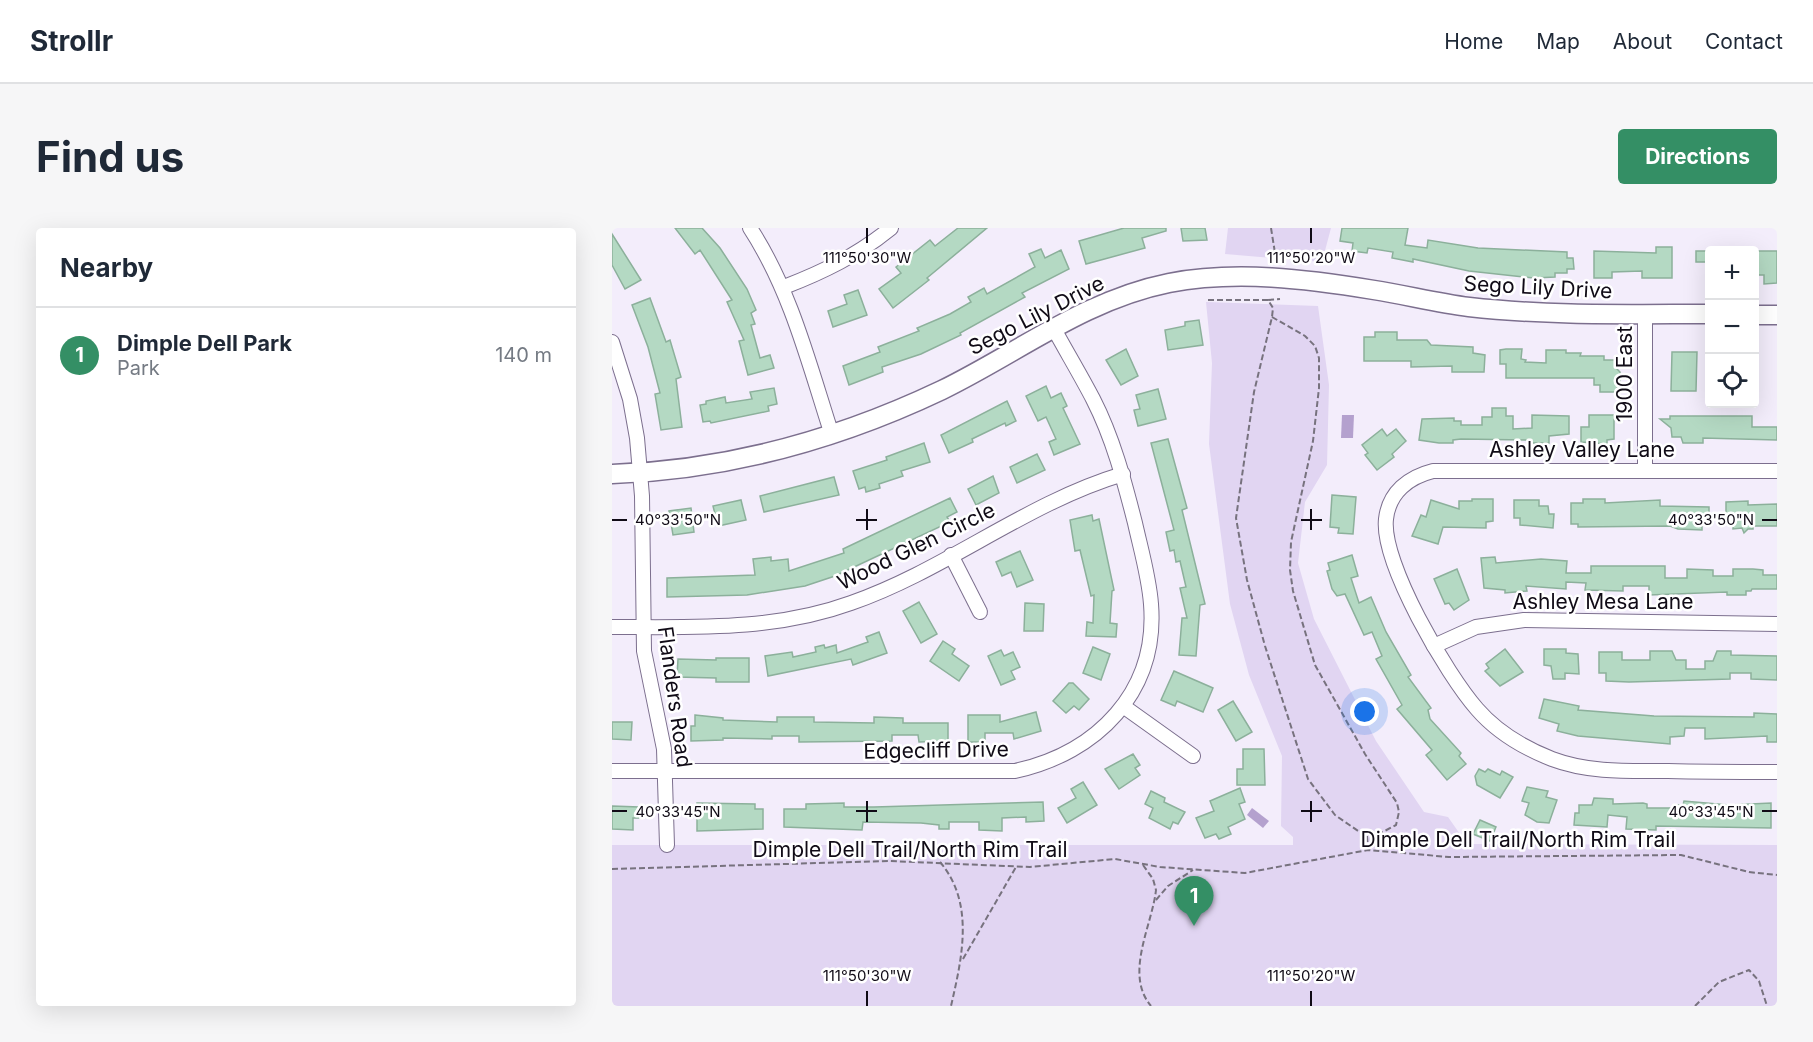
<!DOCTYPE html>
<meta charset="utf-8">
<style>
:root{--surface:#fff;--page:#f6f6f7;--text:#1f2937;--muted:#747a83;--line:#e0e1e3;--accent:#348f65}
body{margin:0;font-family:Inter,sans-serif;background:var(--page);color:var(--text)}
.controls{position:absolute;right:18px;top:18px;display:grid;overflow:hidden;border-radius:6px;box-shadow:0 6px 24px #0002}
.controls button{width:54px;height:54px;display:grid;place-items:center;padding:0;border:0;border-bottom:2px solid var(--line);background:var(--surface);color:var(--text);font:30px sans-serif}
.you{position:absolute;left:753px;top:484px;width:21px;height:21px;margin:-15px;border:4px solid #fff;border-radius:50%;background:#1a73e8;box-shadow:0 0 0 9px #1a73e833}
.badge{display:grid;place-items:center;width:39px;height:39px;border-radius:50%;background:var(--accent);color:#fff;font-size:20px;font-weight:700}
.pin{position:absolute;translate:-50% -50px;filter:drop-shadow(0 2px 3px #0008)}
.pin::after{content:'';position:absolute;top:32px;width:21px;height:18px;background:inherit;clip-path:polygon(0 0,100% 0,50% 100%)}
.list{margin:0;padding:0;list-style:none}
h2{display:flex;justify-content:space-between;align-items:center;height:78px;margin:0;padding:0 24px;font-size:26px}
h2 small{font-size:20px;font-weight:400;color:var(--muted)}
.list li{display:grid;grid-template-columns:39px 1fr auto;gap:18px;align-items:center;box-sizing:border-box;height:96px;padding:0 24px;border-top:2px solid var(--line)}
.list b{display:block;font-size:22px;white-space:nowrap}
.list p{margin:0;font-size:20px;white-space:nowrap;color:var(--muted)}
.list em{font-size:20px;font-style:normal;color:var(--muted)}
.icon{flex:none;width:33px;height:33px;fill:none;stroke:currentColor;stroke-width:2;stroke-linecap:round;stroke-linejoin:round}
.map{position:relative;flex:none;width:1165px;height:778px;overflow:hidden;border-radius:6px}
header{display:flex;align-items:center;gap:36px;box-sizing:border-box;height:84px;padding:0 30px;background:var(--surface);border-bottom:2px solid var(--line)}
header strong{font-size:28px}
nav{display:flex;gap:33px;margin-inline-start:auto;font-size:21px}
.intro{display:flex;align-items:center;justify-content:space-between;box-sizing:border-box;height:144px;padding:0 36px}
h1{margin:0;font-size:42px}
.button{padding:15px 27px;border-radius:6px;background:var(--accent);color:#fff;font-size:21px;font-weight:700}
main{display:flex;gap:36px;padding:0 36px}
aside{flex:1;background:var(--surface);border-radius:6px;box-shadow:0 6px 24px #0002}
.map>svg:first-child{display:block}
.green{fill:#e1d5f2}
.water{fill:#b4a1ce}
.building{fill:#b4d9c3;stroke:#8cb09b;stroke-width:1.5}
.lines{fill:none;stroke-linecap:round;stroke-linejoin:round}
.minor-casing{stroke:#7c6f8e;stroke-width:16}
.tertiary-casing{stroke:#7c6f8e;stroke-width:21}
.path{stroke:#77727e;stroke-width:2;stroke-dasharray:6 3;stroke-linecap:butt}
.minor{stroke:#fff;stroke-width:14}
.tertiary{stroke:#fff;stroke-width:18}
.ticks{fill:none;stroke:#100b16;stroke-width:2}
.labels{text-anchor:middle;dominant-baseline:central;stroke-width:5;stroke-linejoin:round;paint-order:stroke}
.street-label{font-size:21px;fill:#100b16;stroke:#fff}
.ticks-label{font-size:15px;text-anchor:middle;fill:#100b16;stroke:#fff;stroke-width:5;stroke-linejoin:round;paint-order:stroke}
</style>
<header>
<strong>Strollr</strong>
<nav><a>Home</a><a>Map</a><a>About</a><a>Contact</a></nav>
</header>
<div class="intro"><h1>Find us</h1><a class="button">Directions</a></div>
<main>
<aside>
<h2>Nearby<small></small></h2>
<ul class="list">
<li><span class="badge">1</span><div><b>Dimple Dell Park</b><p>Park</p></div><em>140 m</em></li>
</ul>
</aside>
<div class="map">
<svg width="1165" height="778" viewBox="0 0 1165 778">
<rect width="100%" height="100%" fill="#f3edfb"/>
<!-- green -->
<g class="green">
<path d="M616,0H719L710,34L613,26Z"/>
<path d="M594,74L706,78L717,157L715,237L693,274L686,335L702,391L764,513L812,584L836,589L855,616L1165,617V778H0V617H681V609L669,598L670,528L637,447L618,376L597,216L600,135Z"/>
</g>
<!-- water -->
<g class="water">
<path d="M730,187H742L741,210H729Z"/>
<path d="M640,580L657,593L651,600L635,587Z"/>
</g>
<!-- building -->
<g class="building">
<path d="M63,0H90L108,20L135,61L144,82L139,85L143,96L139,97L148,130L158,127L162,140L136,147L127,113L132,112L115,74L120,72L88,22L83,26Z"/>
<path d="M346,0H375L315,50L317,52L281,80L267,61L289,45L284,39L318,12L323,18Z"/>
<path d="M512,0H554V3L530,10L533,20L474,36L467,13Z"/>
<path d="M569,0H593L595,12L571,13Z"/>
<path d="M730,0H796L793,17L815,20L816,12L866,20L955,24V30H961L962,41H955V45H943V49L922,50L857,43L801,31V34L780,30L781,24L756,20L755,25L740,23L741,15L728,13Z"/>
<path d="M0,6L29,52L13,61L0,37Z"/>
<path d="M1044,19H1060V50H1030V43L1000,44V50H982V23L1044,25Z"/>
<path d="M429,21L433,30L449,22L457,41L410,65L413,69L348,105L349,107L309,126L270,139L271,144L237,157L231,138L268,124L266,119L307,103L305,100L338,86L359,74L356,69L372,60L375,66L423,39L417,26Z"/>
<rect x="1084" y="23" width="14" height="11"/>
<path d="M1143,23H1165V55L1152,56V47H1143Z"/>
<path d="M246,62L255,87L221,99L216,83L235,76L232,67Z"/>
<path d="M38,70L54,114L58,112L69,149L64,151L70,199L49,202L43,166L48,165L36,119L20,77Z"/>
<path d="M587,92L591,117L556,122L553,102L573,98V94Z"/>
<path d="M763,104H785V112H815L819,117L861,119V125L873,127L872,144H840V138L799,139V133H752V109H763Z"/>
<path d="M514,121L526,148L509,157L494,132Z"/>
<path d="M894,121H910L909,131L914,132L913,134L934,135V122H954V125H969L968,128H992V132H1004V140L1008,144V157H1005V164H988V157H982V150H894V136H888V122Z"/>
<path d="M1060,124H1085L1084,163H1059Z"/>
<path d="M434,158L439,170L449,165L455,178L451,180L468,216L442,227L437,214L444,211L434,189L426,193L414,168Z"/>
<path d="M162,160L165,176L156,178L157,183L99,195L98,193L91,194L88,177L94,176V173L113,169L114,175L140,171L138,164Z"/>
<path d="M546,161L554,191L526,198L522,182L528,181L524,167Z"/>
<path d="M395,173L404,193L394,198L393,195L360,211L361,214L337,225L329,207Z"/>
<path d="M880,180H894V188H901V201L920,200V187L957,188V206L937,208V215H916V212L849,211L841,212V215H827L807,212L810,191L842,190V193H849V197H870V189H880Z"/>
<path d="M977,187H1002V211L995,212V216L969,214V199H977Z"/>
<path d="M1058,188H1140V199H1165V212L1091,210V215H1071L1069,209H1060L1059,200L1048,191H1058Z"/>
<path d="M770,201L775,208L784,201L794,213L780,226L782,229L765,242L753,227L756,225L750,217Z"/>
<path d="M556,211L575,280L570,282L593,376L588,377L584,428L567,427L570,390H575L568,360L574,359L568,333L564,334L562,322L558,323L554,304L562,302L539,215Z"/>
<path d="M312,215L318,234L289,243L291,248L267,256L268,260L254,264L253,259L247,261L241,243L275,232L274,229Z"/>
<path d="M425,226L433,242L405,255L398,239Z"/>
<path d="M381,248L387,265L364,277L356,261Z"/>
<path d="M222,249L227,267L152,284L148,268Z"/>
<path d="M720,267L744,269L741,306L726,305L727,300L718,299Z"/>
<path d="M338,270L345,284L335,289L338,294L223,348L193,358L135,367L55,369V350L143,347L141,331L159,329V333L176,331L177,343L232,325L231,321Z"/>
<path d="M860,271H881V293L874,294V300L831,299L826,316L800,308L809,287L814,289L819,272L847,281V273H860Z"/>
<path d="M971,271H993V275L1048,272V278L1097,279V294H1090V302L1066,301L1058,298L966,299V296H959V275H971Z"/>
<path d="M129,272L134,292L106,298L101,278Z"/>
<path d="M902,272H927V278H936L937,286H942L941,300L908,297V290H902Z"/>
<path d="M1136,273V277L1165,276V298H1141V301H1136L1132,305L1130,300L1121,301V287H1114V274Z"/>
<path d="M79,280L82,304L61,307L57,283Z"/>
<path d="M480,287L481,293L487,291L502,362L500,363L498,395L505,396L504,409L474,408L475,394L481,395L482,367L479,368L468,322L463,323L458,292Z"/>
<path d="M408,323L421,352L405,359L399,344L390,348L384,334Z"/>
<path d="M740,327L746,348L739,350L747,375L759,369L774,404L799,447L796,449L819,480L816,482L818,491L849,525L847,528L854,536L835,552L814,527L820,522L785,481L790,477L764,431L770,428L760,404L752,407L733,366L725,368L720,361L715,343L718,342L716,335Z"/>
<path d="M883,329L884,335L929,331L955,333L954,345H979V338H1053V350H1075V341L1101,342V348H1121V341H1141L1151,342V347H1165V361H1140L1139,363H1134V367H1115V364L1037,367V358H1011V363L973,362L974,355L954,354V361L914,358L915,363L893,365V362L872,360L869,330Z"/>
<path d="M845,341L857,372L842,382L837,375L833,376L822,351Z"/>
<path d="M307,374L325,406L309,415L291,383Z"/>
<path d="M413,375L432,376L431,403H412Z"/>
<path d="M267,404L275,425L241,437L239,431L156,448L153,428L180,424L181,429L204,424L203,419L212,417L213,420L224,417L225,425L256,414L254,409Z"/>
<path d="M331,413L343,421L340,426L357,438L347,453L318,433Z"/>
<path d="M481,419L498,426L489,452L471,445Z"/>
<path d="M893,421L911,444L888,458L873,443L877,440L874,436Z"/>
<path d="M932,421H954V425L966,426L967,446L953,445V451H941L939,438L932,437Z"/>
<path d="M389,422L392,428L401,424L408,439L399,443L403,451L389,457L376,428Z"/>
<path d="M1038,423H1060L1064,432H1074V441H1093V433H1101L1105,423H1119V427L1165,428V452L1139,451V445H1118V451L1017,454L994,453V445H987V424H1010V432H1038Z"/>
<path d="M104,430H137V454H104V450L65,449L66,431L104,432Z"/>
<path d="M562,443L601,460L591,484L565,473L563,478L549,472Z"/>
<path d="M457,455H461L477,471L467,482L462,478L454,485L441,473Z"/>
<path d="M932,471L967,478L966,482L1042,488L1142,489V485L1165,486V514H1155V508L1093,511V500H1073L1072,508L1058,509V516L966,508L945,503L947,496L927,490Z"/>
<path d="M621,473L640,504L624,513L606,482Z"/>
<path d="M424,484L429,503L402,511L401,505H373V514H356V487H388V494Z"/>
<path d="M83,487L111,490V492L165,494V489H202V494L262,495V489L291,490V495H336V513L307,514L306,507H280V513L187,514V508H160V511L111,510V512L79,513V498H83Z"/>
<path d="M0,494H20L19,512L0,511Z"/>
<path d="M631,521H652L653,557H625V541H631Z"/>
<path d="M521,526L528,537L523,540L528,547L507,561L493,541Z"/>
<path d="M867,541L873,544L876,541L888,547L890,543L901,549L888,570L865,557L863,548Z"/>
<path d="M471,554L485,577L455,595L446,580L464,570L459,561Z"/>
<path d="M915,559L936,563L934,569L945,572L937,595L925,594L913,587L917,575L910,573Z"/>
<path d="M628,560L633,574L627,576L633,591L616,599L619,606L607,611L604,606L593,610L584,590L602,583L598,573Z"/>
<path d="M539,563L553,570L552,574L573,584L566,596L561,594L558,601L537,590L541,580L533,576Z"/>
<path d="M982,570L1001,571V576L1031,575L1035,576V580H1062V577H1071L1072,573L1117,577L1159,575V600L1044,598V602L1014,601L1015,589L996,587L995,599L962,597L963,585H967V577H980Z"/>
<path d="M431,574L432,593L414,594V589L390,590V603L367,602V594H337V601H327V597L309,595L251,594L250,602L172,599V581H194V576L232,575V579H262Z"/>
<path d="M85,575L143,576V581H151V601L85,603Z"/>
<path d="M0,578L27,579V590H21V602L0,601Z"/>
<path d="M868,592L884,599L878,613L861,606Z"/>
</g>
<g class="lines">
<!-- minor casing -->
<g class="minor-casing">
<g id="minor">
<path d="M138,0C179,63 197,136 220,207"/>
<path d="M172,59C211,44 246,27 279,0"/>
<path d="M0,114L18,171L25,210L30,268L32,423L52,521L55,617"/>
<path d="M1033,243V86"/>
<path d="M1165,243H821C797,249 777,264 774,291C769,335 835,447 865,481C884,503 912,520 940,531C977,545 1017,543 1056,543C1092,544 1129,544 1165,544"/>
<path d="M339,327L368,384"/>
<path d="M0,399C81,399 162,403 239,375C334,342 414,275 511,246"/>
<path d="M822,418L864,399L912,392L1165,396"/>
<path d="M511,478L581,528"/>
<path d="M0,543H403C485,525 546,464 539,376C537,349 529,322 523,295C512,252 501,210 481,171C468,146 454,123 441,99"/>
</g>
</g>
<!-- tertiary casing -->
<g class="tertiary-casing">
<g id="tertiary">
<path d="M1142,87H1165"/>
<path d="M0,246C115,242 227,211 330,162C406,125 472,72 557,55C624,42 695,51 762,62C794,67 825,75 857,79C937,88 1017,86 1098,86"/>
</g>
</g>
<!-- path -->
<g class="path">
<path d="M659,0L663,25L670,31"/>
<path d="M596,72H656"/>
<path d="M660,89L693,108L703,118L707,130V160L701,213L679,314L678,342L681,363L703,437L753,526L785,575L787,584L784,597L765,607H752L723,587L696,551L653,418L635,352L624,290L642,164L660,89L661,80L656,72L668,71"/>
<path d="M755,608L756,622"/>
<path d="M328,634C363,675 350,730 339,778"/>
<path d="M531,637L541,651L544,662C540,698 512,746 539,778"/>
<path d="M0,641L277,633L418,639L503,631L548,639L633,645L756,622L837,629L1069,627L1137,644L1165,647"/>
<path d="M544,672L556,658L581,642"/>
<path d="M351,731L404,639"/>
<path d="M1083,778L1107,754L1137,742L1147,753L1155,778"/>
</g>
<!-- minor -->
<use href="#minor" class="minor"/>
<!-- tertiary -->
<use href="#tertiary" class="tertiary"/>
</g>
<!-- ticks -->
<path class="ticks" d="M255,0V15M699,0V15M255,281V302M699,281V302M0,292H15M244,292H265M689,292H710M1150,292H1165M255,573V594M699,573V594M0,583H15M244,583H265M689,583H710M1150,583H1165M255,763V778M699,763V778"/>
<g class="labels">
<!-- street labels -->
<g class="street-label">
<text transform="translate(926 59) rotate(3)">Sego Lily Drive</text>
<text transform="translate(424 87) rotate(-27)">Sego Lily Drive</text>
<text transform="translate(1012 146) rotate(-90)">1900 East</text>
<text x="970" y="221">Ashley Valley Lane</text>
<text transform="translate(304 318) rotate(-26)">Wood Glen Circle</text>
<text x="991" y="373">Ashley Mesa Lane</text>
<text transform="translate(63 469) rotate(82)">Flanders Road</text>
<text transform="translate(324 522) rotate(-1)">Edgecliff Drive</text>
<text x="906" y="611">Dimple Dell Trail/North Rim Trail</text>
<text x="298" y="621">Dimple Dell Trail/North Rim Trail</text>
</g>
</g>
<g class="ticks-label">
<text x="255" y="35">111°50'30"W</text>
<text x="699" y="35">111°50'20"W</text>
<text x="66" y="297">40°33'50"N</text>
<text x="1099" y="297">40°33'50"N</text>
<text x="66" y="589">40°33'45"N</text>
<text x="1099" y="589">40°33'45"N</text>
<text x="255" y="753">111°50'30"W</text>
<text x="699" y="753">111°50'20"W</text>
</g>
</svg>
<div class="controls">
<button>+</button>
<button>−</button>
<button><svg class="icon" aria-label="locate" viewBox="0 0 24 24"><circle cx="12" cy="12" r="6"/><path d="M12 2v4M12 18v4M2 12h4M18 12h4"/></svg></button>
</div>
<div class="you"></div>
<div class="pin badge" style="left:582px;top:698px">1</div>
</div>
</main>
